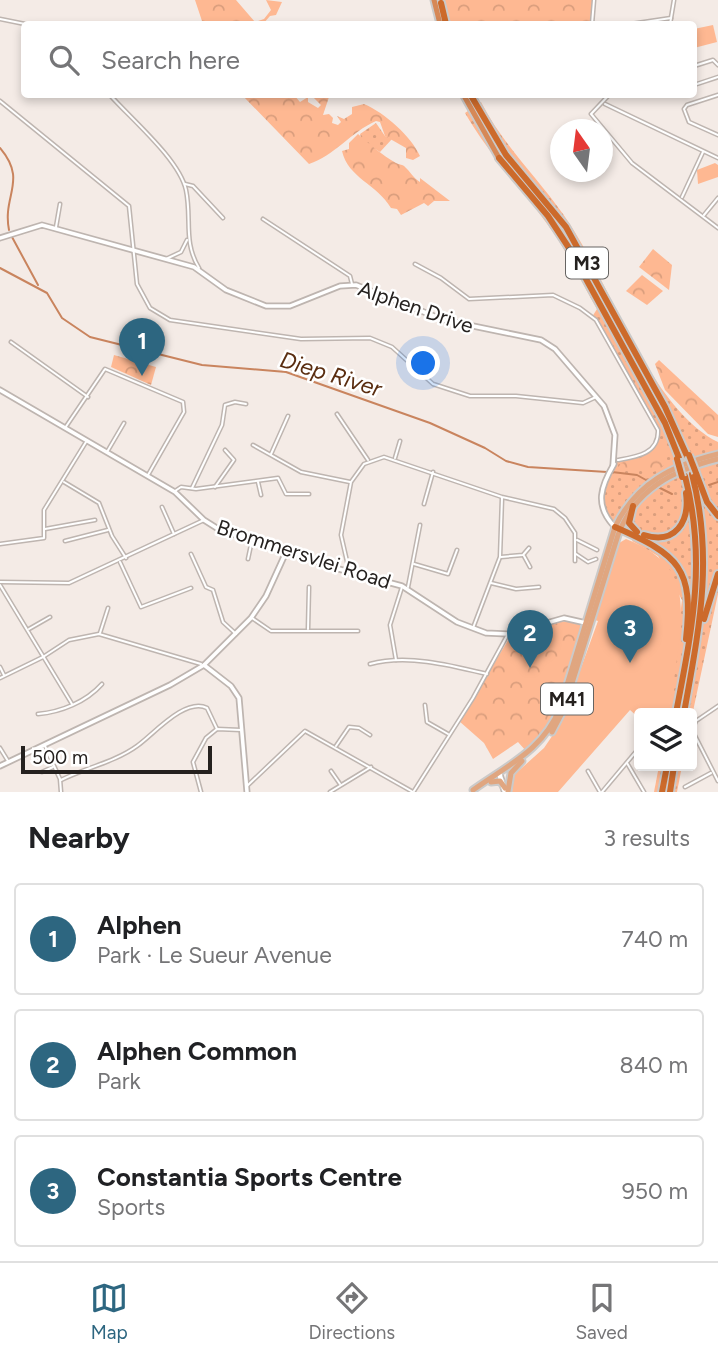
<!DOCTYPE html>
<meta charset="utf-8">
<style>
:root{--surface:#fff;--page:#f2f2f2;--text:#202124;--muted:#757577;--line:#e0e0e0;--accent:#2d6680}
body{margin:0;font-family:Figtree,sans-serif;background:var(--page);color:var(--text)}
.controls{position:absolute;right:21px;bottom:21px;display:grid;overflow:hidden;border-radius:7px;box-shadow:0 4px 10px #0003}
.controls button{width:63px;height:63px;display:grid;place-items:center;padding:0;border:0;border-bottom:2px solid var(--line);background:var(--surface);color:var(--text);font:35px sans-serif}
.compass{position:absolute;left:550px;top:119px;width:63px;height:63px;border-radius:50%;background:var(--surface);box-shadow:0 4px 10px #0003;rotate:346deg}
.scale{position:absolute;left:21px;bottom:18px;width:191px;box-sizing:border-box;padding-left:7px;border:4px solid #25211f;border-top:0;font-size:19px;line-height:24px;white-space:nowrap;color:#25211f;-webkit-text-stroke:5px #fff;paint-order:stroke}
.you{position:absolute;left:424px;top:364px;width:24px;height:24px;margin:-18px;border:5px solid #fff;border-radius:50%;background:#1a73e8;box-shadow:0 0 0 10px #1a73e833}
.badge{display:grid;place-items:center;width:46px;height:46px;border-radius:50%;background:var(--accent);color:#fff;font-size:23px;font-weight:700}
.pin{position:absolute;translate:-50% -58px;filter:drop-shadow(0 2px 4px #0008)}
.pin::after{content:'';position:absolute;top:37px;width:24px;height:21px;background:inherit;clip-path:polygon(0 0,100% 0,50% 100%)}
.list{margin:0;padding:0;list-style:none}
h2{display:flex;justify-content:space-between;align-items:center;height:91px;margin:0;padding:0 28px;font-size:30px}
h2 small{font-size:23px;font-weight:400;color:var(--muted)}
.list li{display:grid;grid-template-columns:46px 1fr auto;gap:21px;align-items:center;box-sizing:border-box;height:112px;margin:0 14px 14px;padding:0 14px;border:2px solid var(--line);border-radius:7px}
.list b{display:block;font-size:26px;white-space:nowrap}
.list p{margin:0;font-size:23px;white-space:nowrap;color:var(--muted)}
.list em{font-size:23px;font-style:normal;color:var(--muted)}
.icon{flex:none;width:38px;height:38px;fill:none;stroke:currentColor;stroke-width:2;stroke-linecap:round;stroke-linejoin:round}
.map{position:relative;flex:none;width:718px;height:792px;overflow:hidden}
.search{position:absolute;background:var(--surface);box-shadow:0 4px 10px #0003;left:21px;right:21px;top:21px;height:77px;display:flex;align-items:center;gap:18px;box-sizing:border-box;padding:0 24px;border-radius:7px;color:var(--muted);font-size:26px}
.sheet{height:469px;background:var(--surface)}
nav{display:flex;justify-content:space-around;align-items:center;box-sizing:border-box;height:98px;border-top:2px solid var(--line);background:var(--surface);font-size:19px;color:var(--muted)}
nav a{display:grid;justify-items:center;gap:4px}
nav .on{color:var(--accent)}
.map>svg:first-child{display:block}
.grass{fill:url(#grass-dots)}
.forest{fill:url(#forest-crowns)}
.pitch{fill:#feb892}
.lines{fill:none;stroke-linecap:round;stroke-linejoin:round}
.stream{stroke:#c9845e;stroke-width:2}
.minor-casing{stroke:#beb5b0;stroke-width:5}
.tertiary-casing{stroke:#beb5b0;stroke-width:7}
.secondary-casing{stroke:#beb5b0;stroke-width:8}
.primary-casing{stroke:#cbcac9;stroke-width:9}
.trunk-casing{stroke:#cbcac9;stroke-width:9}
.motorway-casing{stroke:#cbcac9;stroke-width:10}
.minor{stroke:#fff;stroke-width:2}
.tertiary{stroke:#fff;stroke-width:3.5}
.secondary{stroke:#fff;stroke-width:4.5}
.primary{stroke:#e0a680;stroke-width:5}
.trunk{stroke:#d68856;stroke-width:5}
.motorway{stroke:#cc6a2b;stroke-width:6}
.motorway-bridge-casing{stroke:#cbcac9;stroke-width:10;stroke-linecap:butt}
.motorway-bridge{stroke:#cc6a2b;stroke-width:6}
.labels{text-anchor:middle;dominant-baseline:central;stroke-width:5;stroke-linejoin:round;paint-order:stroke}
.shield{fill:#fff;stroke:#666462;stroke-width:2}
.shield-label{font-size:19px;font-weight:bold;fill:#25211f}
.street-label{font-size:21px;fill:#25211f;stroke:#fff}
.water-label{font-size:23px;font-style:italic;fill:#5a2d10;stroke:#fff}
</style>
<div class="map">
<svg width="718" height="792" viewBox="0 0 718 792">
<defs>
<pattern id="grass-dots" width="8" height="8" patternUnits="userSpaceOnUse" patternTransform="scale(1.75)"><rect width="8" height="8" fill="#feb892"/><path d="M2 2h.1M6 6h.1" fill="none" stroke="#da9e7d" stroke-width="1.8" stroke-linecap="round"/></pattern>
<pattern id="forest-crowns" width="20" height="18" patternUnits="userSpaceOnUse" patternTransform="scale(1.75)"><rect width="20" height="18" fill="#feb892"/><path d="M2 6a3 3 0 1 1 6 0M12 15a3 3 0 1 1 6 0" fill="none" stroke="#da9e7d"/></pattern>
</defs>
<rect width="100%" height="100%" fill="#f4ebe6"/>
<!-- grass -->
<g class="grass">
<path d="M481,102C503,145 536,176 563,214C609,278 648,407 718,442V594L692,716V713H668L682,600L658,556L632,541L636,532L629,517L628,505L617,524C591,507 604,482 617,460L641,455L654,446L657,427L605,333L592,317L597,309C580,280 566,248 545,221C518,184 488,153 465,113Z"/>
<path d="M376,123L385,136L392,139L380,152L362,141L360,134Z"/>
<path d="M659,766H682L677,792H654Z"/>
</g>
<!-- forest -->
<g class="forest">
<path d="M195,0H236L255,22L264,19L271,10L266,0L282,2L276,15L270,16L263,24H203Z"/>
<path d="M443,0H593L590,24H454L448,19Z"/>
<path d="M242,95H294L300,102L308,97V102L318,108L321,105L311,95H335L329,97L323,115L329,114L333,118L332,123L338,125L341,122L337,116L344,119L352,114V107L364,104C385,113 411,136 420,156L413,160L406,158V148L385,136L380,122L376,121C351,132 334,156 309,164Z"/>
<path d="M358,134C368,143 383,156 396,163C399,165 403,164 405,167C410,171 413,178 420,182V178L450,201H434L428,206L424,203L401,215L397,209L391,208C377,184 348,178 342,151L349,149V143Z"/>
<path d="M653,249L672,265L669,290L639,267Z"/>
<path d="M642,275L663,291L647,305L626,291Z"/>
<path d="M114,355L156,367L151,385L111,367Z"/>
<path d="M659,360L718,415V437L708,434L665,390L655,364Z"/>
<path d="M661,442L667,458L661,469L648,474L640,469L618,468L621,463L651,455Z"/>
<path d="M569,621L580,625L581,630L550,724L526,751L518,742L493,759L484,743L459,721L510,637L557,622Z"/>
</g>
<!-- pitch -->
<g class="pitch">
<path d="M713,25L717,42L694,48V29Z"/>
<path d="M715,163L718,165V177L698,184L697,170Z"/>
<path d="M626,539C680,561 685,589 679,643C676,667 673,690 668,713H639V718L630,710L558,792H512L514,775L544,748L561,723L598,621L595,620L619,543Z"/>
</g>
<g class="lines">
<!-- stream -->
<g class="stream">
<path d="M0,148C28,181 2,195 9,230"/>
<path d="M12,237L38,285"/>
<path d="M0,268L47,293L62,318L90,337L202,365L286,372L430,423L485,448L506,461L528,467L607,472"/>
<path d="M612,472L637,475L646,480"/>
<path d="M709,485L718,482"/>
<path d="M658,487L672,494"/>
</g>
<!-- minor casing -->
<g class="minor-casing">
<g id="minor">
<path d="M0,19L25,24"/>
<path d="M592,24L594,0"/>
<path d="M631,24L671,18"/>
<path d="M670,24L674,0"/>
<path d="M694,66L713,60L718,65"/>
<path d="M694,85L718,77"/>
<path d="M109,94C131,119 179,159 186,190C192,219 183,242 199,268"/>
<path d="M610,94L591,114L632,163L718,228"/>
<path d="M718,95L687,105L684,109L689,122L718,135"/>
<path d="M0,101L129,206L137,284L150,308L170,320L301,339L370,338L392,347L433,384L470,396H516L583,403L596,397"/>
<path d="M605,104L718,158"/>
<path d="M185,184L193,186L223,218"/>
<path d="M682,197L703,152"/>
<path d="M704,215L718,198"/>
<path d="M263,219L350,276L352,284"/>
<path d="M56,227L60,204"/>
<path d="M166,259L181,252L187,240"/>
<path d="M415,264L441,278L469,299L553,295L580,308L596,320L658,430C659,454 636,457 618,460"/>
<path d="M11,342L88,397"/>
<path d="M337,414L368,460"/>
<path d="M65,428L105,369L183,402L184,412L148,475"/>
<path d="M253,445L301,472L350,482"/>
<path d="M107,452L124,423"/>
<path d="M271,454L288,416"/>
<path d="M395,458L400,441"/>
<path d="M64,482L99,503L112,536L126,558"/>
<path d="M258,482L261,495"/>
<path d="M215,487L234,460L225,450"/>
<path d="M192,488L222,425L225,405L235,402L246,404"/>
<path d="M175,491L181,487L196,489L278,478L286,494H309"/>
<path d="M424,504L433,472"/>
<path d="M162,507L174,534"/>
<path d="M45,529L95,520"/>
<path d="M577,540L597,550"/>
<path d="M65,541L108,530"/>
<path d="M0,544L44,538V510L86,442"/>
<path d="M191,554L206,587L213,590L223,622L236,634"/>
<path d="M576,554L588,562L596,559"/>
<path d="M524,556L530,567"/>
<path d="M501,557L523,555L529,548"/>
<path d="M248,559L252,540"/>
<path d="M120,562L141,607L191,588"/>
<path d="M414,564L448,574L457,550"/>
<path d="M349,570L341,535L351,482L364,464L384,457L502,497L554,509L565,518L575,533V561"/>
<path d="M0,582L69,583L204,520"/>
<path d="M491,583L516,589L539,587"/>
<path d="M0,585L72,704"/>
<path d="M408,587L420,525"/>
<path d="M252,618L271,631H358"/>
<path d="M473,628L500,557L502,498"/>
<path d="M29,629L50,617"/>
<path d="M308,629L309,587"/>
<path d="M100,633L108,608"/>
<path d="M396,660L390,625L402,587"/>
<path d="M370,664C407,654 450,665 487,674"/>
<path d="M0,667L4,675"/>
<path d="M0,678L43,657L69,640L99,634L201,664"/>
<path d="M425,705L427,722L448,734"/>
<path d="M718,706L696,721L692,730L718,781"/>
<path d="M38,714C61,712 86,702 102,684"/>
<path d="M45,746L60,779L61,792"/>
<path d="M336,746L349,727L359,728L370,735"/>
<path d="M0,748L8,761"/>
<path d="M627,763L644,792"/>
<path d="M331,771L340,784"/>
<path d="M588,771L600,792"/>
<path d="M42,772L53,767"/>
<path d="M61,780C85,768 115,762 137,746C153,735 185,697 207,708L217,729"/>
<path d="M247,786L305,731L413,792"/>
<path d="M685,787L711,773"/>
<path d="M414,791L473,698L508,634"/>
<path d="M201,792L193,762L206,738L217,729L241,730"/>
<path d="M330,792L371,767"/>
<path d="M602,792L639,748"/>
</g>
</g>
<!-- tertiary casing -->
<g class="tertiary-casing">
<g id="tertiary">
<path d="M0,238L42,225L194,267L226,290L266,306H290L340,286L356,285L444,320L541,340L555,349L604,406L615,435L613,465"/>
<path d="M0,390L175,492L204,520L223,532L266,542L335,568L402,586L457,622L486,633L508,634L564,618L586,623"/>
<path d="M614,526C594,505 601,486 614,464"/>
<path d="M204,665L231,686L239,698L247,792"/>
<path d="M0,766L170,685L204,665L251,618L266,596L287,550"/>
</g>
</g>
<!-- secondary casing -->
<g class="secondary-casing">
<path id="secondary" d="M499,773L505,792"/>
</g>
<!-- primary casing -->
<g class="primary-casing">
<g id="primary">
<path d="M552,732L564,709L618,535C635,489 674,470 718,459"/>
<path d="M491,782L500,781L505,788"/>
<path d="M473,790C508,765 543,750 560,708L615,527C636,483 673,465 718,454"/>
<path d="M508,791L511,773L522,761"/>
</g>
</g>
<!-- trunk casing -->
<g class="trunk-casing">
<g id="trunk">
<path d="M434,0L440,24"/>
<path d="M463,94L499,158"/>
</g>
</g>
<!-- motorway casing -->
<g class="motorway-casing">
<g id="motorway">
<path d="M441,3L446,24"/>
<path d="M470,94L506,155L566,227L665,407L687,456"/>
<path d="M499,158L548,216L569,248L665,423L679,458"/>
<path d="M696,473L707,502L718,516"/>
<path d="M633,506L629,523L637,532"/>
<path d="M615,527C679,555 694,568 686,639"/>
<path d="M644,535C675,545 690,522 686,493"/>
<path d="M704,619L718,574"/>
<path d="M676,713C692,629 707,561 685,476"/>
<path d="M684,713C699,629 714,559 692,474"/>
<path d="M662,792L667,766"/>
<path d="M670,792L674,766"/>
</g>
</g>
<!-- minor -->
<use href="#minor" class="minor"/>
<!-- tertiary -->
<use href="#tertiary" class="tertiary"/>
<!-- secondary -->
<use href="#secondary" class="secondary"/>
<!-- primary -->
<use href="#primary" class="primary"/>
<!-- trunk -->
<use href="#trunk" class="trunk"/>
<!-- motorway -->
<use href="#motorway" class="motorway"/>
<!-- motorway-bridge casing -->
<g class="motorway-bridge-casing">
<g id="motorway-bridge">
<path d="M689,455L696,473"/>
<path d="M677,459L682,477"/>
</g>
</g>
<!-- motorway-bridge -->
<use href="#motorway-bridge" class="motorway-bridge"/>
</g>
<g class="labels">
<!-- shield labels -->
<g class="shield">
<rect x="566" y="247.5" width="42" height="31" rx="5"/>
<rect x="541" y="683.5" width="52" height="31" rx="5"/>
</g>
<g class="shield-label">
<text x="587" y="263">M3</text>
<text x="567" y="699">M41</text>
</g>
<!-- street labels -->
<g class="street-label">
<text transform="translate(416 307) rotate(19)">Alphen Drive</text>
<text transform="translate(304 554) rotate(18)">Brommersvlei Road</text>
</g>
<!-- water labels -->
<g class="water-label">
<text transform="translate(331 374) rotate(17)">Diep River</text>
</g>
</g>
</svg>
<div class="controls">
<button><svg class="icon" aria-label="layers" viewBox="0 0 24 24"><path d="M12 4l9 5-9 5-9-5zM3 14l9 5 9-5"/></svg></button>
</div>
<svg class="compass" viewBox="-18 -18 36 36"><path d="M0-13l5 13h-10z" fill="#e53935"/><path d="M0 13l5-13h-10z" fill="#757577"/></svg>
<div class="scale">500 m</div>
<div class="you"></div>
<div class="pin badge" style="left:142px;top:376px">1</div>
<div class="pin badge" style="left:530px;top:668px">2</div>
<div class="pin badge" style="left:630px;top:663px">3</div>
<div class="search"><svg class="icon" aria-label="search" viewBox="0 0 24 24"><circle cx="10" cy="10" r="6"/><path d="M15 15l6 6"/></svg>Search here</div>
</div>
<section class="sheet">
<h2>Nearby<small>3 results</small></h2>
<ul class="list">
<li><span class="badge">1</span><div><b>Alphen</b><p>Park · Le Sueur Avenue</p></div><em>740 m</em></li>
<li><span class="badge">2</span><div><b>Alphen Common</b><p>Park</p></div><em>840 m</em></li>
<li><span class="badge">3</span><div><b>Constantia Sports Centre</b><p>Sports</p></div><em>950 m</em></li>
</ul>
</section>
<nav>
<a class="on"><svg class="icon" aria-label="map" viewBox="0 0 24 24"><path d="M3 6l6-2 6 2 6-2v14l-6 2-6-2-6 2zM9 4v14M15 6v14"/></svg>Map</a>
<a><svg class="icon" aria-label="directions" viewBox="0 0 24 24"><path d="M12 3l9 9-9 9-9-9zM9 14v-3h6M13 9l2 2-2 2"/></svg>Directions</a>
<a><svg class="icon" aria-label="saved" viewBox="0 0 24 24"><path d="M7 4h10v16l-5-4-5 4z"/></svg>Saved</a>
</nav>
